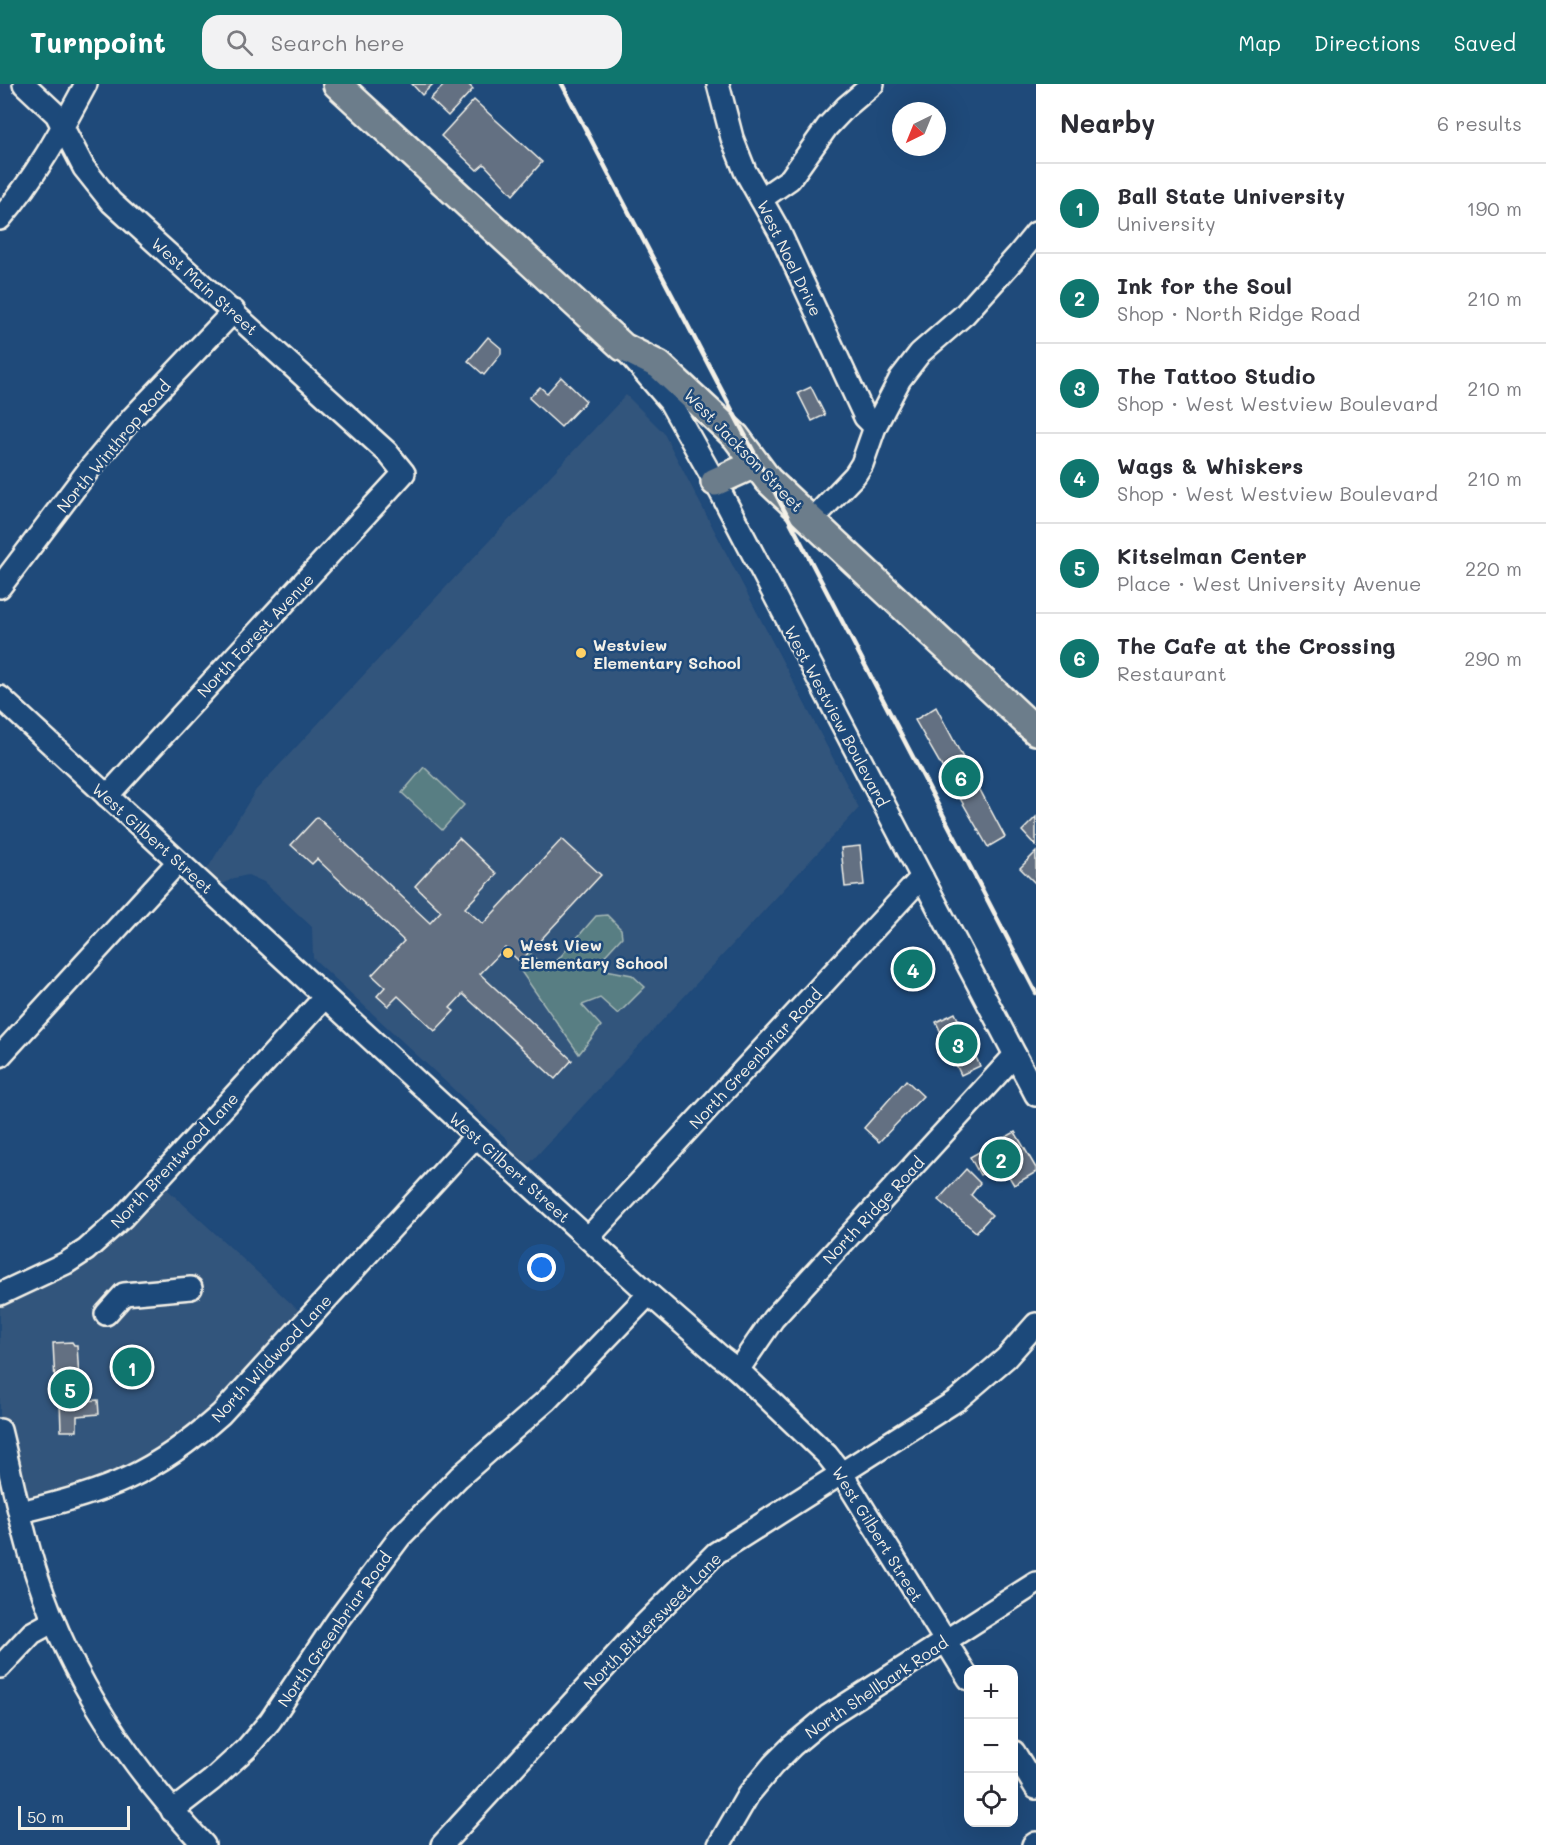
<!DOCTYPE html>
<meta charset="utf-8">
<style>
:root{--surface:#fff;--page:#f2f2f3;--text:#2b2b33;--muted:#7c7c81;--line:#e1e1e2;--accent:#0f766e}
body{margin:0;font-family:Mali,sans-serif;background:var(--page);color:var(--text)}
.controls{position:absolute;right:18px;bottom:18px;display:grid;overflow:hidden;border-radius:12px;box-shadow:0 6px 24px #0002}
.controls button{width:54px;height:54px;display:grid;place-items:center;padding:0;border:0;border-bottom:2px solid var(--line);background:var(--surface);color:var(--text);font:30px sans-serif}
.compass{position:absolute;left:892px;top:18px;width:54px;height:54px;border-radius:50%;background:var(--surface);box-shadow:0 6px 24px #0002;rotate:223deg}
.scale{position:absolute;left:18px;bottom:15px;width:112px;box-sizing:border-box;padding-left:6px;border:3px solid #f4f1e8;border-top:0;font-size:16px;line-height:21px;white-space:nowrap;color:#f4f1e8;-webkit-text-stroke:4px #1f4a7a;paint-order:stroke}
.you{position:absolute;left:542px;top:1184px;width:21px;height:21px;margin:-15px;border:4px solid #fff;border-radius:50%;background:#1a73e8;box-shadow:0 0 0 9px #1a73e833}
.badge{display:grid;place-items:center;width:39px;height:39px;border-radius:50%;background:var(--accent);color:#fff;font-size:20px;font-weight:700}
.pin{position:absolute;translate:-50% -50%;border:3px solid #fff;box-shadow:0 2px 6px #0006}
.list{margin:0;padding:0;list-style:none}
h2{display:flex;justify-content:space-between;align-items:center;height:78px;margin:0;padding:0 24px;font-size:26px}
h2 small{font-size:20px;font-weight:400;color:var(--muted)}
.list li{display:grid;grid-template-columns:39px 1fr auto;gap:18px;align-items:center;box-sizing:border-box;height:90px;padding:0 24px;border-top:2px solid var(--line)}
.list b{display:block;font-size:22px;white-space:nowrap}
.list p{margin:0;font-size:20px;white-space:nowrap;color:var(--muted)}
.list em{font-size:20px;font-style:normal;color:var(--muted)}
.icon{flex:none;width:33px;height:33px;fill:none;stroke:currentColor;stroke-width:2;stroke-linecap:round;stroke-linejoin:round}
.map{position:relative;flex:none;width:1036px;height:1761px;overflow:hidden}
header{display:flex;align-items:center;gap:36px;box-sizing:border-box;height:84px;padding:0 30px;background:var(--accent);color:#fff}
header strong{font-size:28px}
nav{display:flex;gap:33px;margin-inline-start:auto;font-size:21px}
.search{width:420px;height:54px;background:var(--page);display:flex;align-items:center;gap:15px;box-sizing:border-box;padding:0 21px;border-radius:18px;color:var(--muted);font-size:22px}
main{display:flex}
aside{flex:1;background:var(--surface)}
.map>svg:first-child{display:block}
.built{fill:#33557c}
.green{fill:#587e83;stroke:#a6b8b6;stroke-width:1.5}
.building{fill:#637082;stroke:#f4f1e8;stroke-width:1.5}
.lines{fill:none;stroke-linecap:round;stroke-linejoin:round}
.minor-casing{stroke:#f4f1e8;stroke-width:26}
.major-casing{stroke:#f4f1e8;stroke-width:32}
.minor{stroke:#1f4a7a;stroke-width:21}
.major{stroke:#6c7d8b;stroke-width:27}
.rail{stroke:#f4f1e8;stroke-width:4.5}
.poi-dot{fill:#ffd166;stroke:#1f4a7a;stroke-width:2}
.labels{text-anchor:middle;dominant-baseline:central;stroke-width:5;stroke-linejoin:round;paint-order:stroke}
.street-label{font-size:16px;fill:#f4f1e8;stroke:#1f4a7a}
.poi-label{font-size:16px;font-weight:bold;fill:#f4f1e8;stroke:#1f4a7a;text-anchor:start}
</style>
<header>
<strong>Turnpoint</strong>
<div class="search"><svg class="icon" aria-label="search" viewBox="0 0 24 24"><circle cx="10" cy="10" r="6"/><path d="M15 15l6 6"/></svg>Search here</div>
<nav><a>Map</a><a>Directions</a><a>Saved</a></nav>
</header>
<main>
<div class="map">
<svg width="1036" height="1761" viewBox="0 0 1036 1761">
<rect width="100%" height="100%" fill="#1f4a7a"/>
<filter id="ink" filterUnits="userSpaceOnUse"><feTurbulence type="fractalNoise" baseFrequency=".0167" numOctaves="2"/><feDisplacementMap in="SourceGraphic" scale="12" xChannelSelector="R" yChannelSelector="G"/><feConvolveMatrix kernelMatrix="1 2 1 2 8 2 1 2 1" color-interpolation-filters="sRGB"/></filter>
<g filter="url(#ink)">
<!-- built -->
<g class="built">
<path d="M626,311L663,348L859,724L528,1081L508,1065V1056L313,874L312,843L264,798L248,791L234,794L221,801L206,787L256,706Z"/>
<path d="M157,1096L308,1235L178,1366L20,1428L0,1346V1210L61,1182Z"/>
</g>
<!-- green -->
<g class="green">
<path d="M424,683L464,721L442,746L402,709Z"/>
<path d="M607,831L621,845L622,853L599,878L606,886L632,891L645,903L618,930L600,914L582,921L601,942L579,970L520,886V878L529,868L548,887L596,832Z"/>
</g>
<!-- building -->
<g class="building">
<path d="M412,0H433L422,11Z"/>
<path d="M445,0H468L473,5L448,32L430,15Z"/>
<path d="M474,16L542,78L513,111L484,80L477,86L441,52Z"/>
<path d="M488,253L501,264V270L484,291L468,277Z"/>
<path d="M561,293L586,317L561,343L529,314L540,303L547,309Z"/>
<path d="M811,303L825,331L812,337L798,309Z"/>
<path d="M936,623L1005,753L988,763L915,636Z"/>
<path d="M317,733L430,839L441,827L415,802L459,754L497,790L465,824L483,840L562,755L601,791L520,878L505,864L480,890L572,976L555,995L463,910L450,924L454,927L435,947L398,912L388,922L377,912L385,903L372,891L404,857L317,775L312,780L291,761Z"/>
<path d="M1036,733V762L1022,747Z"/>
<path d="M860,762L864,801L845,803L841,764Z"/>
<path d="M1036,768V800L1020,784Z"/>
<path d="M910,867L931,886L915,904L894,885Z"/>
<path d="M955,929L980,982L961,991L936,938Z"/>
<path d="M906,996L923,1012L879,1058L864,1044Z"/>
<path d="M1015,1048L1036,1084V1088L1014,1101L1001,1079L980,1091L970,1073Z"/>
<path d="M966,1085L980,1099L971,1111L992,1131L976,1148L938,1116Z"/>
<path d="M72,1258L74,1261H77L79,1294H83L85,1317L98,1316L99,1330L77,1332V1347H61L60,1317H56L53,1259Z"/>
</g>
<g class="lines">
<!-- minor casing -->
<g class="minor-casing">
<g id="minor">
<path d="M24,0L56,30L84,84L111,118L387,368L404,389L107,712"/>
<path d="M718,0L732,54L745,87L779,147L865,333L875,343"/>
<path d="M761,115L790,95L827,43L846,23L873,0"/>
<path d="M0,135C35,94 61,47 86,0"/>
<path d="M627,268L670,318L721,409L1036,1011"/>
<path d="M812,436L855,391L862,380L875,343L900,295L920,269L965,230L1018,171L1036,149"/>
<path d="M0,503L90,384L132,334L234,227"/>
<path d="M0,613L476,1052L649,1210L721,1273L738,1286L827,1371L842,1390L969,1595"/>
<path d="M0,972L177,779"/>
<path d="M588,1154L922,793"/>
<path d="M0,1210L66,1179L86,1166L123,1133L325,913"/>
<path d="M106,1230L124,1210L191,1204"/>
<path d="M738,1286L773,1235L1015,971"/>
<path d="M0,1346C12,1394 21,1444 37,1492C71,1596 130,1682 204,1761"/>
<path d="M20,1428C107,1408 154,1390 221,1330L476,1052"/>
<path d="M0,1583L32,1549L54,1537"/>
<path d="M1014,1668L1036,1704"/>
<path d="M172,1727L212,1696L247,1664L270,1637L337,1537L400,1453L459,1393L547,1316L649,1210"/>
<path d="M442,1761L641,1544L716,1469L957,1316L1006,1274L1036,1240"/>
<path d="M719,1761L748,1711L773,1681L792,1662L828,1632L1036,1499"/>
<path d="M1033,1761L1036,1759"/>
</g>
</g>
<!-- major casing -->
<g class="major-casing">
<g id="major">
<path d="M337,0L623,263L659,281L736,353L768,396L1036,647"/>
<path d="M715,398L755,380"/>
</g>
</g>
<!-- minor -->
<use href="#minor" class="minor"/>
<!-- major -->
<use href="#major" class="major"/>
<!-- rail -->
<path class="rail" d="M562,0L1036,909"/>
</g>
</g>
<!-- markers -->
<g class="poi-dot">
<circle cx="581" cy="569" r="6"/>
<circle cx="508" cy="869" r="6"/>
</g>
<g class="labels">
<!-- street labels -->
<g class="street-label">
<text transform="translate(790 174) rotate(64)">West Noel Drive</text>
<text transform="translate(205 202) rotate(42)">West Main Street</text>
<text transform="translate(113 362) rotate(-50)">North Winthrop Road</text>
<text transform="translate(744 366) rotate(46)">West Jackson Street</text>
<text transform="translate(255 551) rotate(-47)">North Forest Avenue</text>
<text transform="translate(837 632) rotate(62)">West Westview Boulevard</text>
<text transform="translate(153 754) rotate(42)">West Gilbert Street</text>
<text transform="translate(755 974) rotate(-47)">North Greenbriar Road</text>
<text transform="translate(174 1076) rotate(-47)">North Brentwood Lane</text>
<text transform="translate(510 1083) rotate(42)">West Gilbert Street</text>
<text transform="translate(873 1126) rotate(-47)">North Ridge Road</text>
<text transform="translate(271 1274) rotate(-47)">North Wildwood Lane</text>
<text transform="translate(878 1450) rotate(58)">West Gilbert Street</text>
<text transform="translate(652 1537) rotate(-45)">North Bittersweet Lane</text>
<text transform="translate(334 1545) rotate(-55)">North Greenbriar Road</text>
<text transform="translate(876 1603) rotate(-34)">North Shellbark Road</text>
</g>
<!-- poi labels -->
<g class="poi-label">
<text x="593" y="560">Westview<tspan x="593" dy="18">Elementary School</tspan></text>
<text x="520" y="860">West View<tspan x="520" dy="18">Elementary School</tspan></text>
</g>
</g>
</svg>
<div class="controls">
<button>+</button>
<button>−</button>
<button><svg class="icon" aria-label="locate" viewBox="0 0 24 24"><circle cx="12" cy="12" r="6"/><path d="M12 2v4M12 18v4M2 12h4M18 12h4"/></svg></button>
</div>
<svg class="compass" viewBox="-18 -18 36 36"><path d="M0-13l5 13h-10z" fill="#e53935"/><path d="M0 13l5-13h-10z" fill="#7c7c81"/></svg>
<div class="scale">50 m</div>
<div class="you"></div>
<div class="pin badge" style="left:132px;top:1283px">1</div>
<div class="pin badge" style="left:1001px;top:1075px">2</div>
<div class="pin badge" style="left:958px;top:960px">3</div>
<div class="pin badge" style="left:913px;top:885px">4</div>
<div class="pin badge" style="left:70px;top:1305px">5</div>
<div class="pin badge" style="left:961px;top:693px">6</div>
</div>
<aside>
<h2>Nearby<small>6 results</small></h2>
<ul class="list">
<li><span class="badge">1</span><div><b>Ball State University</b><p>University</p></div><em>190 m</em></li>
<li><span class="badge">2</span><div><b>Ink for the Soul</b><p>Shop · North Ridge Road</p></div><em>210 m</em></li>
<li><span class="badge">3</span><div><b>The Tattoo Studio</b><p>Shop · West Westview Boulevard</p></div><em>210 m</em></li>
<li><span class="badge">4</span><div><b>Wags &amp; Whiskers</b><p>Shop · West Westview Boulevard</p></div><em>210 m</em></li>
<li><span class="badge">5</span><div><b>Kitselman Center</b><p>Place · West University Avenue</p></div><em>220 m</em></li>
<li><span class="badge">6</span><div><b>The Cafe at the Crossing</b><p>Restaurant</p></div><em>290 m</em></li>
</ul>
</aside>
</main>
